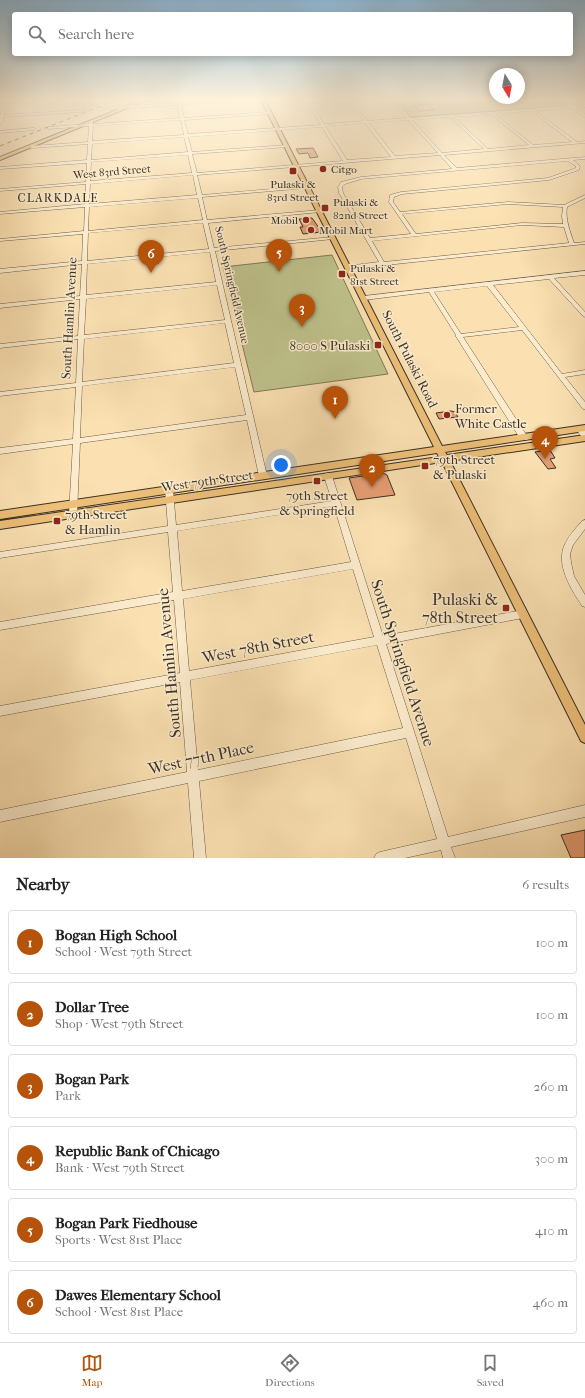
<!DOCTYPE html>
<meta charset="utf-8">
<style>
:root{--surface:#fff;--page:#f6f6f6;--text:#222;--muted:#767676;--line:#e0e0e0;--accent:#b45309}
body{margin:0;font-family:"IM FELL French Canon",serif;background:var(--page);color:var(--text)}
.compass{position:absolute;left:489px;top:68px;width:36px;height:36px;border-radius:50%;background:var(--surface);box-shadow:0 2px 10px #0003;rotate:170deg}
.you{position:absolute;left:281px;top:465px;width:14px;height:14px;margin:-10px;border:3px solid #fff;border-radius:50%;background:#1a73e8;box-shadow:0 0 0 6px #1a73e833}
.badge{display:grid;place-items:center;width:26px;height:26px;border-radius:50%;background:var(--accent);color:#fff;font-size:13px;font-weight:700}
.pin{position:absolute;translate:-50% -33px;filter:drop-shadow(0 1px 2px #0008)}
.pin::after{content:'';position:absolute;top:21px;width:14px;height:12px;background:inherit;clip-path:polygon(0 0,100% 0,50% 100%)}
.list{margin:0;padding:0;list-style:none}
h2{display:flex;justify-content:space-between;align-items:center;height:52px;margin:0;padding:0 16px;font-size:17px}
h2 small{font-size:13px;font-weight:400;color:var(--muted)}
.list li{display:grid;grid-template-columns:26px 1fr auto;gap:12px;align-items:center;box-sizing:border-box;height:64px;margin:0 8px 8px;padding:0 8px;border:1px solid var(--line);border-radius:4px}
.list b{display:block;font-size:15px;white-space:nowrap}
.list p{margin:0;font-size:13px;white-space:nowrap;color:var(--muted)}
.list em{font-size:13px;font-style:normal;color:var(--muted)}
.icon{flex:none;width:22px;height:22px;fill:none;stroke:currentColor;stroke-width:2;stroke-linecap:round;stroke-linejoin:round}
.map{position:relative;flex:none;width:585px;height:858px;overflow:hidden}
.search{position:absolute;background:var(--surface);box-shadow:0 2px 10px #0003;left:12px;right:12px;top:12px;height:44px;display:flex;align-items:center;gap:10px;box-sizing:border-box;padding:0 14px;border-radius:4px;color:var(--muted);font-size:15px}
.sheet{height:484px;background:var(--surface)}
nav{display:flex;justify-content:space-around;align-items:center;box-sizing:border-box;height:56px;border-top:1px solid var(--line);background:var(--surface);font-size:11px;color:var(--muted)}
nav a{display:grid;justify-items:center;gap:2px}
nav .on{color:var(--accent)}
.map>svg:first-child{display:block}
.green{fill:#bfc28c;stroke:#7d7a59}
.building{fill:#e69e73;stroke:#3b3126}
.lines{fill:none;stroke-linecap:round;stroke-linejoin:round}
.minor-casing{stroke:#6b5d49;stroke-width:1}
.major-casing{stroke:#3b3126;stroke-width:2}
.minor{fill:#fceccd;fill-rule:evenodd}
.major{fill:#eec079;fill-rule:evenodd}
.rail{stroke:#3b3126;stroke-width:1;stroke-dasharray:4 4;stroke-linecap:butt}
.poi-dot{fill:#8f2418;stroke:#fceccd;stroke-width:1.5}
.labels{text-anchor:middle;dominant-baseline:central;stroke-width:3;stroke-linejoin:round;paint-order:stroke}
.far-poi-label{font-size:11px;fill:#3b3126;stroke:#fceccd;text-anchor:start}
.far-street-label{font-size:11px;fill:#3b3126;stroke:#fceccd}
.far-neighbourhood-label{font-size:12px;letter-spacing:1px;fill:#3b3126;stroke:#fceccd}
.street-label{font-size:13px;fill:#3b3126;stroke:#fceccd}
.poi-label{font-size:13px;fill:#3b3126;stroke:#fceccd;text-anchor:start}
.near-poi-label{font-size:16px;fill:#3b3126;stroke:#fceccd;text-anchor:end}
.near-street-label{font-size:16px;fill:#3b3126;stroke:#fceccd}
</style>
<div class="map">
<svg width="585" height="858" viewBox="0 0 585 858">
<rect width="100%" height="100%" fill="#fbe1b2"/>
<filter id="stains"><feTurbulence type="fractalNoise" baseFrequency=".005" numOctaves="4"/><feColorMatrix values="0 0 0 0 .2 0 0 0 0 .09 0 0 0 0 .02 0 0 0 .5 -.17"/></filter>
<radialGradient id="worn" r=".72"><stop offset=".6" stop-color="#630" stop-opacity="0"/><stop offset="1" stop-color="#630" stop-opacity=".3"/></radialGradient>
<!-- green -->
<g class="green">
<path d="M396,100H558L566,106L411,117Z"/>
<path d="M332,255L388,374L254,392L223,267Z"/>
</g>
<!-- building -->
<g class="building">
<path d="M425,104L429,105L434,110L419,111L414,106Z"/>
<path d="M313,148L318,157L310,158L308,153L299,154L296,149Z"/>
<path d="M312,218L322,232L303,234L300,227H303L299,219Z"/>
<path d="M451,411L455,412L458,417L439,419L436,413Z"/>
<path d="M550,450L555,458L550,459L556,468L548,469L535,452Z"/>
<path d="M383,473L387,475L395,495L357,500L349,478Z"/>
<path d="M585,830V858H571L561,835Z"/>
</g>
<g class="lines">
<!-- minor casing -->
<g class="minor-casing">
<g id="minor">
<path d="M5,100H21L8,102L4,115L80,110L103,100H108L81,112L4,117L2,123L0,124V115L5,103H0V101Z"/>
<path d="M176,100H180V103L213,100H235L181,105L184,118L270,112L272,113L270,114L184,120L188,134L321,125L306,100H309L324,124L364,121L348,100H351L367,121L407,118L391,100H394L410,118L569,106L561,100H565L573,106L585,105V107L575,108L585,114V117L571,108L535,111L577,142L585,141V143L444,155L457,168L585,157V159L573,160L580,166L579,170L549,180L402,194L394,197L393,202L400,212L508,202L564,205L585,195V198L567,207C565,219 570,231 574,243L585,242V244L348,269L346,268V266L379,262L339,193L338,187L341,182L361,177L452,169L440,155L197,175L202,195L307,186L309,187L307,188L202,197L207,220L320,210L322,211L320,212L208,223L214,248L333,237L335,238L333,239L215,251L267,476L266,478H260L259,476L247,420L80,443L77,514L76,516L73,517L70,516L69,514L73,444L0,454V448L73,439L76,387L0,396V392L76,383L78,339L0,348V344L78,336L80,299L0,308V304L80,296L82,264L0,273V269L82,261L83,234L0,241V239L84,231L85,207L0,214V212L85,204L86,184L0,191V189L86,182L87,163L0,169V167L87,160L88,144L32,148L30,147L32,146L88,142L89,126L48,129V127H49L89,124V122L91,121L93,122V124L180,118L177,105L98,110L96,109L98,108L177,103ZM531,111L572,142L533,145L495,114ZM491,114L529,145L488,149L454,117ZM450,117L484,149L442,153L412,120ZM181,120L184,135L92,141L93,126ZM408,120L438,153L395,156L369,123ZM365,123L391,157L347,160L325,126ZM322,127L343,161L197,173L192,154L287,147L289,146L287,145L192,152L188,137ZM184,137L188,152L91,160L92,144ZM188,155L192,173L90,181L91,162ZM568,161L576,166V168L548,178L401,192L390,195L389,202L411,234L370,238L343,193L342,187L345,184L361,179ZM193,175L197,195L89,204L90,184ZM198,198L203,220L88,231L89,207ZM508,204L563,207L562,216L563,224L522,223L416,234L402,214ZM203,223L209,249L87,261L88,233ZM522,225L564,227L569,243L384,262L372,241ZM210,252L216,282L86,295L87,264ZM217,285L225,320L84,335L86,299ZM225,323L234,363L82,382L84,339ZM235,367L246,415L80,438L82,386Z"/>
<path d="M34,128L36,129L35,130L0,133V131Z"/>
<path d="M585,271V275L554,278L585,312V317L583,316L549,279L493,285L562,374L585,370V374L565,377L585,402V409H583L522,330L463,337L527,436L528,438L527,440H521L457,338L455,336L456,335L429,292L364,300L361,298L364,296ZM487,286L519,327L461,334L434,292Z"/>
<path d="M578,427H582L585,431V438C581,437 579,433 576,429Z"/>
<path d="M328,473L331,474L332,476L383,636L523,610L526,611L528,614L526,617L523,618L386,644L448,837L585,805V817L451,847L455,858H443L441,850L405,858H374L376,854L380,852L437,839L406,738L199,781L206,858H194L188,783L0,822V810L187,772L180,682L0,716V706L180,673L174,600L0,630V622L173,592L168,532L0,558V552L168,526L165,490L166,488H172L173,490L176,525L332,501L324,476L325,474ZM334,506L351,562L182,591L177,531ZM353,569L374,637L189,671L183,599ZM377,645L403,728L198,770L190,680Z"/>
<path d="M585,520V529L573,545L570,554L571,562L574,576L585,595V607L582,606C571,589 555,564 565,544C569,535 576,528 582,521Z"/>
</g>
</g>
<!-- major casing -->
<g class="major-casing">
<g id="major">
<path d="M141,100H147L0,160V157Z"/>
<path d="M261,100H265L442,446L585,425V431L445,452L447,455L585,435V441L450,461L585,725V743L581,741L442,462L0,529V521L439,457L437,453L0,519V511L434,447Z"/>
</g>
</g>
<!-- minor -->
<use href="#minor" class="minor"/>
<!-- major -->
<use href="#major" class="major"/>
<!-- rail -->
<path class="rail" d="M0,146L116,100"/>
</g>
<!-- sky -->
<linearGradient id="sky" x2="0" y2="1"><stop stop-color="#8db7d5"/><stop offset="0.45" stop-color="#fdf2dc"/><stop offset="1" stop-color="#fdf2dc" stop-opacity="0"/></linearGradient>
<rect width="585" height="221" fill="url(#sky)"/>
<!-- markers -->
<g class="poi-dot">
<circle cx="323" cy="169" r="4"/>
<rect x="289" y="167" width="8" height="8" rx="2"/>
<rect x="321" y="204" width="8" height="8" rx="2"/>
<circle cx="306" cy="220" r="4"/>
<circle cx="311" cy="230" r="4"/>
<rect x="338" y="270" width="8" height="8" rx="2"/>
<rect x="374" y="341" width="8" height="8" rx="2"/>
<circle cx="447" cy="415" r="4"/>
<rect x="421" y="462" width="8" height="8" rx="2"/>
<rect x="313" y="477" width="8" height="8" rx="2"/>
<rect x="53" y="517" width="8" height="8" rx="2"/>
<rect x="502" y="604" width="8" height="8" rx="2"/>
</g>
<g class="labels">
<!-- far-poi labels -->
<g class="far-poi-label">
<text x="331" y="169">Citgo</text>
<text x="293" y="184" text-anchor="middle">Pulaski &amp;<tspan x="293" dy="13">83rd Street</tspan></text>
<text x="333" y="202">Pulaski &amp;<tspan x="333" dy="13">82nd Street</tspan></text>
<text x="298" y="220" text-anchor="end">Mobil</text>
<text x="319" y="230">Mobil Mart</text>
<text x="350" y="268">Pulaski &amp;<tspan x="350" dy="13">81st Street</tspan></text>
</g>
<!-- far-street labels -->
<g class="far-street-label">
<text transform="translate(112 172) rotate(-5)">West 83rd Street</text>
<text transform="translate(232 285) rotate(77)">South Springfield Avenue</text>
</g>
<!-- far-neighbourhood labels -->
<g class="far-neighbourhood-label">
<text x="58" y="198">CLARKDALE</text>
</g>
<!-- street labels -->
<g class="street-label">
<text transform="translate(69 318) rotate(-87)">South Hamlin Avenue</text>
<text transform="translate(410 359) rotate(63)">South Pulaski Road</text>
<text transform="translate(207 481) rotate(-8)">West 79th Street</text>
</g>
<!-- poi labels -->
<g class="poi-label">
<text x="370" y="345" text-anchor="end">8000 S Pulaski</text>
<text x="455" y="408">Former<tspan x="455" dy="15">White Castle</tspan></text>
<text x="433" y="459">79th Street<tspan x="433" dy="15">&amp; Pulaski</tspan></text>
<text x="317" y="495" text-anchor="middle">79th Street<tspan x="317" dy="15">&amp; Springfield</tspan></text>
<text x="65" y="514">79th Street<tspan x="65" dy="15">&amp; Hamlin</tspan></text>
</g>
<!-- near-poi labels -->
<g class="near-poi-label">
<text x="498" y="599">Pulaski &amp;<tspan x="498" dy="18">78th Street</tspan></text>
</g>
<!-- near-street labels -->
<g class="near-street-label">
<text transform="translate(258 647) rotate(-11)">West 78th Street</text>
<text transform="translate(169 663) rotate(-95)">South Hamlin Avenue</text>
<text transform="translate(403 663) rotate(72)">South Springfield Avenue</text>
<text transform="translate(201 758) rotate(-12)">West 77th Place</text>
</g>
</g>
<rect width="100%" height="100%" filter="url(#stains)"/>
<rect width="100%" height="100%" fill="url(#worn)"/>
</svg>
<svg class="compass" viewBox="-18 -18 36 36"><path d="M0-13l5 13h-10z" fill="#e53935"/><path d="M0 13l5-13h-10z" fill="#767676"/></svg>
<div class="you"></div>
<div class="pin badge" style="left:335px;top:419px">1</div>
<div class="pin badge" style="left:372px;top:487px">2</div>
<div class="pin badge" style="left:302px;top:327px">3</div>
<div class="pin badge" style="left:545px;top:459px">4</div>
<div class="pin badge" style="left:279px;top:272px">5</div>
<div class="pin badge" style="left:151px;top:273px">6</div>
<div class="search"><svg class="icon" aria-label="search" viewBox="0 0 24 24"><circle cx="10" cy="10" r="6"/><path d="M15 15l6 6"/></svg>Search here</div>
</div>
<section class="sheet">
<h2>Nearby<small>6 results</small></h2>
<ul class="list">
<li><span class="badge">1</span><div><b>Bogan High School</b><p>School · West 79th Street</p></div><em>100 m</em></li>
<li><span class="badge">2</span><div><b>Dollar Tree</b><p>Shop · West 79th Street</p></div><em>100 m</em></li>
<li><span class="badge">3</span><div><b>Bogan Park</b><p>Park</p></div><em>260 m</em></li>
<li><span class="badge">4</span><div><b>Republic Bank of Chicago</b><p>Bank · West 79th Street</p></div><em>300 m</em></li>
<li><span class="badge">5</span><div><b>Bogan Park Fiedhouse</b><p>Sports · West 81st Place</p></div><em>410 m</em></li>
<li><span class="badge">6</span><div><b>Dawes Elementary School</b><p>School · West 81st Place</p></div><em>460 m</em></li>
</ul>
</section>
<nav>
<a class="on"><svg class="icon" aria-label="map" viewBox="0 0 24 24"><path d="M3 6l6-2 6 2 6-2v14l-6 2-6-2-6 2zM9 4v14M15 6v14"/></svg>Map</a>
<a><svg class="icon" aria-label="directions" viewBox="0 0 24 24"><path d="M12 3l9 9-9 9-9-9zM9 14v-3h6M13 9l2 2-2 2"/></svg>Directions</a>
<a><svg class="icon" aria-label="saved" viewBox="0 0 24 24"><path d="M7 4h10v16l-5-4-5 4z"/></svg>Saved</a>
</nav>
